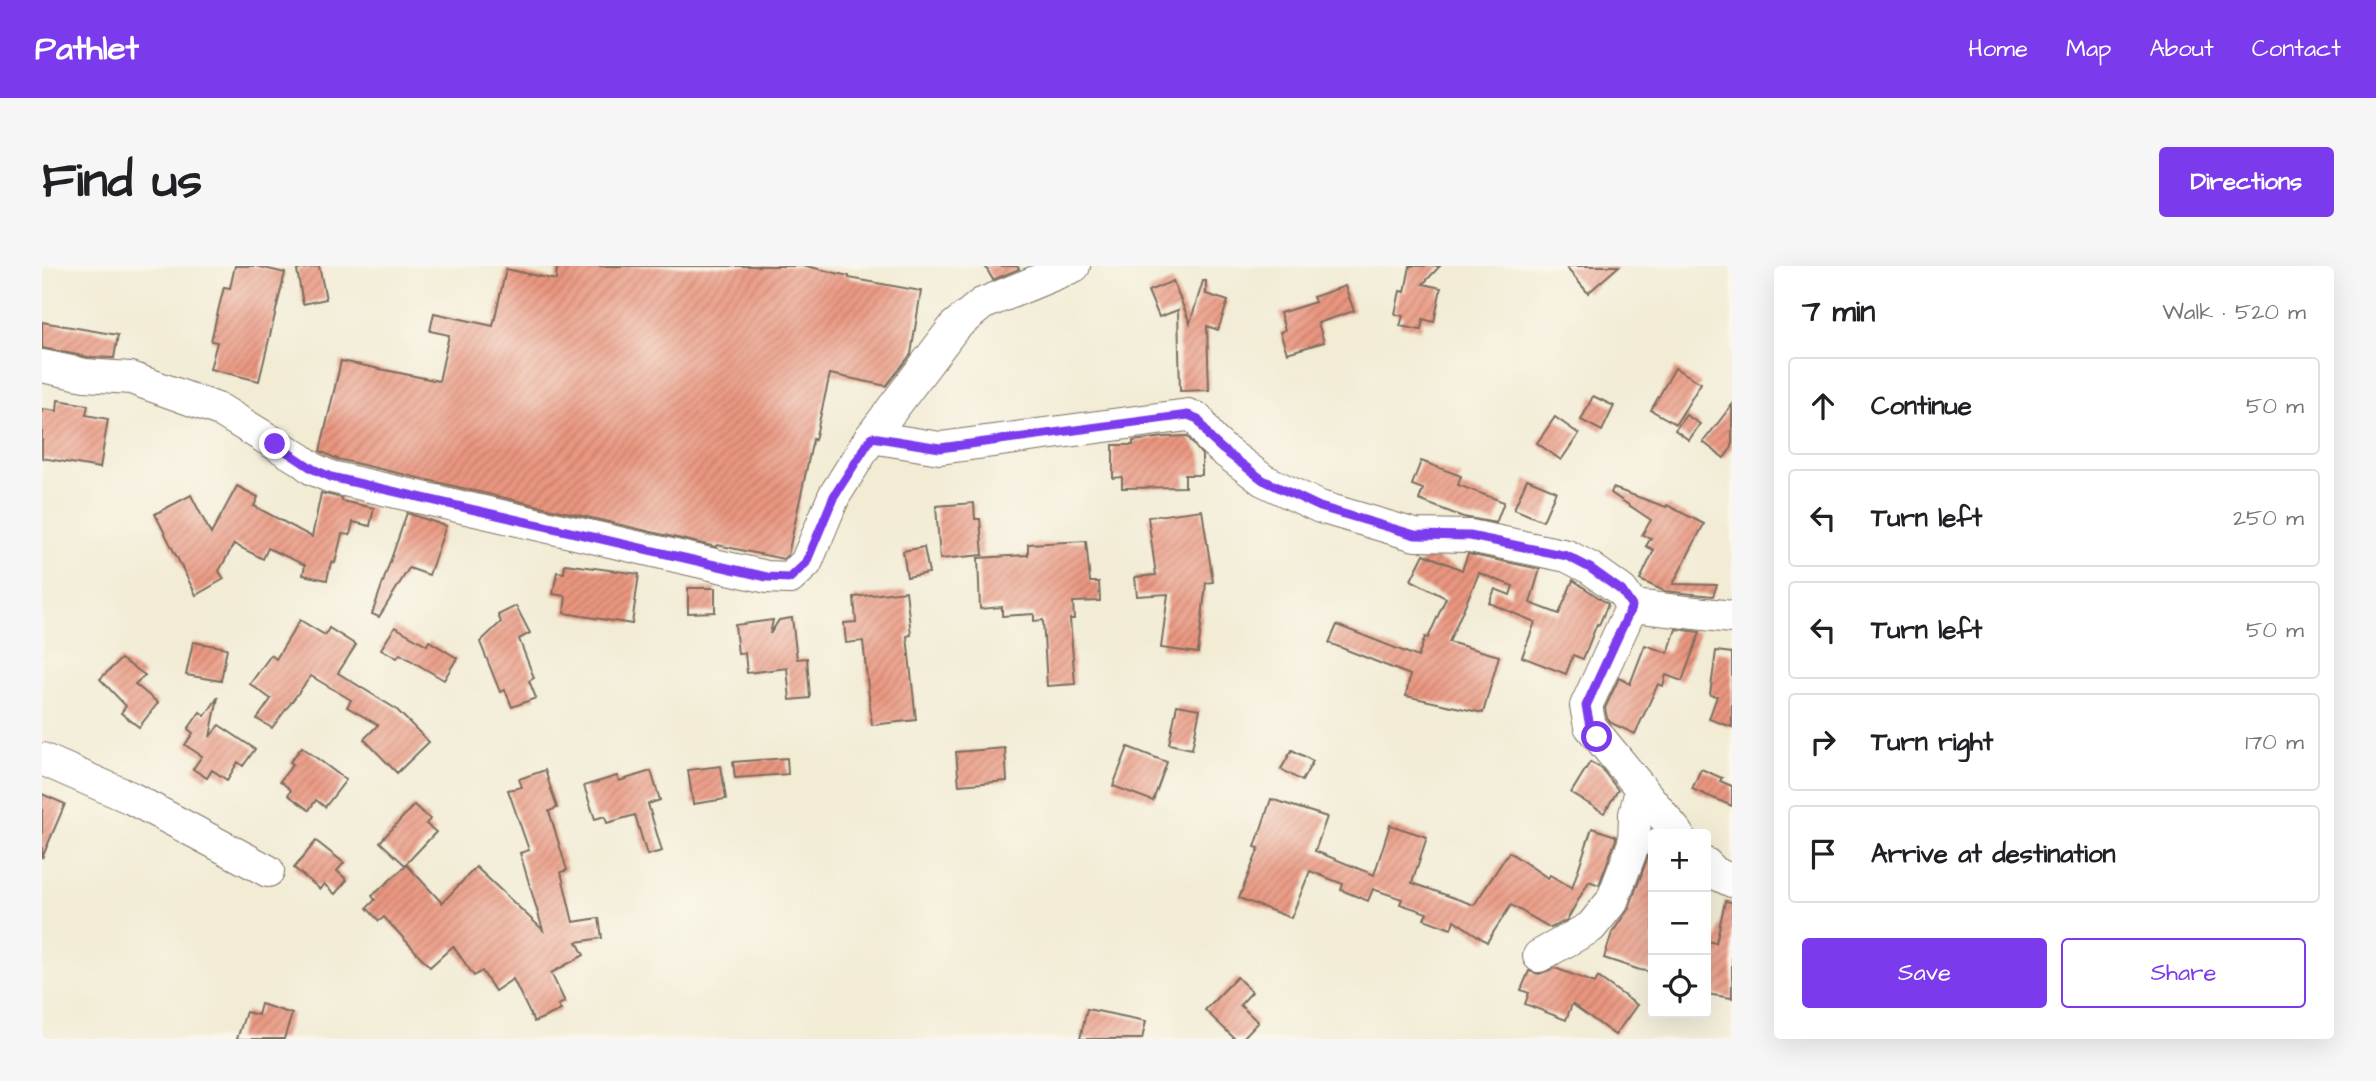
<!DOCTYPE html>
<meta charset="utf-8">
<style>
:root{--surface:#fff;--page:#f6f6f6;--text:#202124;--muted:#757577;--line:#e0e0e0;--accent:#7c3aed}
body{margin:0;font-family:"Architects Daughter",sans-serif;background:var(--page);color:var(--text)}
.controls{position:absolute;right:21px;bottom:21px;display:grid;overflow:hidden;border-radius:7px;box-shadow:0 7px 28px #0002}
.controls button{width:63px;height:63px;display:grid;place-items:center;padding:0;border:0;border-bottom:2px solid var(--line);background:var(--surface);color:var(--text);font:35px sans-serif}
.stop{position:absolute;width:21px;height:21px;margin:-16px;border:5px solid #7c3aed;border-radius:50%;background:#fff}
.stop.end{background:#7c3aed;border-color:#fff;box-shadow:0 2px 7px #0008}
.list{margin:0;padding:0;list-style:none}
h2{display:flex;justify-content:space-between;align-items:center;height:91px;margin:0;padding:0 28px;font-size:30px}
h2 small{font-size:23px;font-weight:400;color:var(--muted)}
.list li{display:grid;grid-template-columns:46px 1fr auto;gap:21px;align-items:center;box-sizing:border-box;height:98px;margin:0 14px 14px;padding:0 14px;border:2px solid var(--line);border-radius:7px}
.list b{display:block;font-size:26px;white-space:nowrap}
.list em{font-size:23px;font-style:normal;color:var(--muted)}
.actions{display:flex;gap:14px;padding:21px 28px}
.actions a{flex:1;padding:16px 0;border:2px solid var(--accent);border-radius:7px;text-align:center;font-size:24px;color:var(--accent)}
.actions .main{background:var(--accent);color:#fff}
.icon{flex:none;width:38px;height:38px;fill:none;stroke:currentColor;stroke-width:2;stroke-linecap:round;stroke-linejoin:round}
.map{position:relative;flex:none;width:1690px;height:773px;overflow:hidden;border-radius:7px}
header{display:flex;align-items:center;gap:42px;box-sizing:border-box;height:98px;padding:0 35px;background:var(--accent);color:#fff}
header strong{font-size:33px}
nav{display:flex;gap:38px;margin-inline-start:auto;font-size:24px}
.intro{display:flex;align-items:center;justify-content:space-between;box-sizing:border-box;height:168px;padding:0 42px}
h1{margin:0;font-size:49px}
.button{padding:18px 32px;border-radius:7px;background:var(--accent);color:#fff;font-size:24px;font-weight:700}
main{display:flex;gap:42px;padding:0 42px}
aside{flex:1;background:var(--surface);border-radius:7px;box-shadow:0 7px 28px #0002}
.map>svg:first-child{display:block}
.building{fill:url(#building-hatch)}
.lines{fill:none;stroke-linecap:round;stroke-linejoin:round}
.minor-casing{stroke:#7b6e5e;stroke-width:34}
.minor{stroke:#fff;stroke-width:32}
.route{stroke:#7c3aed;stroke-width:9}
</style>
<header>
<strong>Pathlet</strong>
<nav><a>Home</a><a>Map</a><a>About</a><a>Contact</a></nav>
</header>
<div class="intro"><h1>Find us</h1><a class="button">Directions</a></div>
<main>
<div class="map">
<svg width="1690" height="773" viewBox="0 0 1690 773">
<defs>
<pattern id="building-hatch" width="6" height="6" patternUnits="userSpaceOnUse" patternTransform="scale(1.75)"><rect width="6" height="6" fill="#ea9680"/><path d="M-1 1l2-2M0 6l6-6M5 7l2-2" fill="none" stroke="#bf7b68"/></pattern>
</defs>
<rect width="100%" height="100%" fill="#fbf7ec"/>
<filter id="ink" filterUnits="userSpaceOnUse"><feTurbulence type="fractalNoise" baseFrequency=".0143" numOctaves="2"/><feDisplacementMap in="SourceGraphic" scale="14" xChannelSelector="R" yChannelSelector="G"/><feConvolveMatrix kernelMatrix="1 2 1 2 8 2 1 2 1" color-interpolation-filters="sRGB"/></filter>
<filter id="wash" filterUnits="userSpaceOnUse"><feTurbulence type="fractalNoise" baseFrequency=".00686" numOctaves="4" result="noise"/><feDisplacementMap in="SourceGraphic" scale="28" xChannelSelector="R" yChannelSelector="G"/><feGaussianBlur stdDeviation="1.57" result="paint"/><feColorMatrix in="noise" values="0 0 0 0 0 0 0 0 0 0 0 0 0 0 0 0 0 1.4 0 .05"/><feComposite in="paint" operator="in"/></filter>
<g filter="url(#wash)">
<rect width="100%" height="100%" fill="#f2ecd5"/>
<g id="blocks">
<!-- building -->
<g class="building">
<path d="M193,0H214L243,7L217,115L168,103L175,76L169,75L177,41L182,21L188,22Z"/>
<path d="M277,0L284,33L261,38L255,4Z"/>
<path d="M515,0H764L807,10V12L879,25L869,88L844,120L788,108L773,174L771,173L746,289L741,293L675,279L674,281L295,193L278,185L299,95L397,115L407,69L388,65L392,47L451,60L464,3L514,14Z"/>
<path d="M943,0H975L977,3L951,14Z"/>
<path d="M1368,0H1398L1381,18L1399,22L1392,56L1381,53L1379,64L1358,60L1361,50L1353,48L1358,25L1363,26Z"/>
<path d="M1523,0H1577L1546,27Z"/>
<path d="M1131,15L1148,57L1161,15H1164V28L1186,35L1176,64L1165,60L1167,124L1138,125L1136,44L1117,51L1106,25Z"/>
<path d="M1303,20L1312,45L1276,57L1282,76L1245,87L1238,66L1243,64L1238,47L1273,36L1271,31Z"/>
<path d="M0,56L76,69L72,92L46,91L0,82Z"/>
<path d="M1633,102L1659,117L1634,158L1609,144Z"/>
<path d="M1551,130L1572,140L1560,165L1539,154Z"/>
<path d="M16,134L46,139L44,149L66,153L58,202L0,192V143L15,145Z"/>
<path d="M1690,139V181L1682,192L1661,176Z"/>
<path d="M1644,149L1658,158L1647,174L1633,164Z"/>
<path d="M1513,151L1537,168L1519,194L1495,177Z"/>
<path d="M1145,170L1160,189V209H1143V221L1080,222V211L1071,212V179H1091V175L1123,171Z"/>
<path d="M1379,195L1419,210L1416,219L1462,236L1454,257L1421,251L1377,234L1381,223L1370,219Z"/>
<path d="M1485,213L1514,225L1501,255L1472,243Z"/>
<path d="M195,220L216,231L212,240L270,271L279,227L300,232V235L332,242L328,260L311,256L308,269L300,268L293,297L289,296L285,314L261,309L263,299L226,282L221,293L192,278L177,305L182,313L154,329L113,248L149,229L169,268Z"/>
<path d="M1571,222L1624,241L1625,239L1662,258L1631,318L1675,319L1671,330L1622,325L1598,314L1612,284L1604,280L1609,272L1600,269L1609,254L1569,227Z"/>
<path d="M932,237L933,253H938L941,289L898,293L894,240Z"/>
<path d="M1160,244L1171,316L1164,317L1156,387L1119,382L1126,328L1095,330L1093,311L1114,309L1106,251Z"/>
<path d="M365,247L404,260L387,309L367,302L337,351L330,348Z"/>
<path d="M1044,275L1048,316H1057L1058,335L1031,336L1032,353H1028L1033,418L1005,420L1001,354L992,355V348L960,350V341L938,343L936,292L986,289V278Z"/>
<path d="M882,281L887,307L865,311L861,285Z"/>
<path d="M1382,288L1420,304L1426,288L1498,303L1488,337L1517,348L1531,314L1566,338L1557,359L1555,358L1541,393L1531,389L1524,408L1480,391L1493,356L1447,337L1453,323L1468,329L1471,320L1437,307L1407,376L1457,390L1441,447L1364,430L1368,409L1287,377L1295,359L1376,391L1383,371L1386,372L1404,332L1369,314Z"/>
<path d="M523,298L597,308L590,358L522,347L524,330L511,328L515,306L522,307Z"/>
<path d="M646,322H673V346L646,347Z"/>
<path d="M864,325L869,369L865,370L874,454L830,459L821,375L804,377L802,357L814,356L812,331Z"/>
<path d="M474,340L488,367L477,373L492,412L487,415L494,432L470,441L463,424L458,426L438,376L459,356L456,349Z"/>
<path d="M750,352L755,393L765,392L768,432L748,434L745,402L705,407L703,387L696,388L693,359L731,354L728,368L737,354Z"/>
<path d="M258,354L283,369L287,362L314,379L296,407L354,443L387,476L355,507L322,473L336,459L305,441L309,434L269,410L230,462L215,453L229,433L208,418L229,389L234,393Z"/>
<path d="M353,361L385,379L387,375L415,392L402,414L358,388L355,392L339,383Z"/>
<path d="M1634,363L1658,366L1640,415L1624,409L1621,420L1616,418L1593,468L1569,457L1565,452L1563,442L1577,412L1588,418L1603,379L1626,387Z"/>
<path d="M151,376L185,382L179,415L144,409Z"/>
<path d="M1674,385L1690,387V461L1667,453L1675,430L1668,429Z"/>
<path d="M79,393L103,409L93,418L116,437L97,461L79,447L84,440L58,413Z"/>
<path d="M176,431L168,471L177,459L213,483L201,500L196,496L185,514L170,504L165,512L151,503L160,490L143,479L151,467L146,463L158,446L163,450Z"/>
<path d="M1135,439L1158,443L1150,483L1127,478Z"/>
<path d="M260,481L304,514L283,541L274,534L267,544L246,529L249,524L238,515L251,498L248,496Z"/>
<path d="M1086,481L1125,496L1111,535L1071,520Z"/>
<path d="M963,482L965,515L917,519L914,486Z"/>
<path d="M1250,484L1271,495L1260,515L1239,503Z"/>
<path d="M745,492L746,508L693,512L691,496Z"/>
<path d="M1548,496L1559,502L1576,524L1562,547L1529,527Z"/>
<path d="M679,500L684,533L651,538L646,504Z"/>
<path d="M1659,503L1680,512L1678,515L1690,520V540L1650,523Z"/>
<path d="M503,504L515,542L507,545L525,604L519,606L531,656L557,652L560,672L535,676L542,689L509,707L523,736L516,739L519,744L492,756L471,713L453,725L440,705L432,710L411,680L388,701L342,651L337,655L325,642L333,634L330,630L365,599L400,637L434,601L501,664L478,587L487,584L466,524L480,521L477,513Z"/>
<path d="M609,505L618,534L606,538L620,585L605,589L593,549L565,557L563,550L553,553L542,520L575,510L577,515Z"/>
<path d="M0,528L23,538L0,592Z"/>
<path d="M1229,533L1285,551L1273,585L1332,609L1348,559L1385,571L1370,617L1432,639L1467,586L1506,612L1508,609L1530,622L1550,562L1574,570V573L1557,619L1547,615L1525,654L1509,662L1469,639L1445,676L1412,654L1409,663L1382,653L1385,647L1358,638L1360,633L1331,623L1326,635L1299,624L1301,618L1268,605L1249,652L1197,632L1217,582L1213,581Z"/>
<path d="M372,539L388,553L384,558L394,566L363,599L338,576Z"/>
<path d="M274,575L302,597L295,605L305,614L293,628L282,618L278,623L252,602Z"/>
<path d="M1609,582L1611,583V706L1598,704L1562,692L1570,667L1587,642Z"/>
<path d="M1683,635L1690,636V732L1664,728L1666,675L1674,677Z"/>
<path d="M1513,702L1553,717L1556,711L1595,739L1573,769L1530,738L1524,754L1483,738L1487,727L1479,724L1487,705L1497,708Z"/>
<path d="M1195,711L1210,726L1198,739L1216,756L1200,773H1193L1163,744Z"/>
<path d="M219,738L250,748L242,773H195L204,746L216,749Z"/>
<path d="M1045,743L1104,755L1100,773H1038Z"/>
</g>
</g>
</g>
<g filter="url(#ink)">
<use href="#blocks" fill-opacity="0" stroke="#7b6e5e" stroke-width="2"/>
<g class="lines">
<!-- minor casing -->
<g class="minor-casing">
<g id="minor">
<path d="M0,100L43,109L89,112L178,144L258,193L271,203L289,211L725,311L748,312L764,297L792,230L829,171L913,60L940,38L1032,0"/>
<path d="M829,171L898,182L1146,149L1156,153L1168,172L1180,183L1221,214L1278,241L1373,269L1428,270L1525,290L1548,302L1580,325L1590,340"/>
<path d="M1590,340L1544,440L1548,460L1636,568"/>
<path d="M1590,340L1690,351"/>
<path d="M0,493L89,532L226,605"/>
<path d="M1664,598L1673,607L1690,615"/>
<path d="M1497,690L1549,661L1570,635L1592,577L1593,548L1599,524"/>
</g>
</g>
<!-- minor -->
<use href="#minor" class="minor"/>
</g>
</g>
<g class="lines" filter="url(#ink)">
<!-- route -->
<path class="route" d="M233,178L271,203L289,211L725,311L748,312L764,297L792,230L830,171L898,182L1146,149L1156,153L1168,172L1180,183L1221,214L1278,241L1373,269L1428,270L1525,290L1548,302L1580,325L1590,340L1544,440L1548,460L1555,471"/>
</g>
</svg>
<div class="controls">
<button>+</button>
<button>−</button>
<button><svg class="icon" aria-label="locate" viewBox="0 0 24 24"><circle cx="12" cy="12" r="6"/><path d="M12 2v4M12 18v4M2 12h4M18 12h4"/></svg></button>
</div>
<div class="stop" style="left:1555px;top:471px"></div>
<div class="stop end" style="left:233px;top:178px"></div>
</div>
<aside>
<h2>7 min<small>Walk · 520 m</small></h2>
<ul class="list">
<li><svg class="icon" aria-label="ahead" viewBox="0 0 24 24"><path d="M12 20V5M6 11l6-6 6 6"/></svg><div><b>Continue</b></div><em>50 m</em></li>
<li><svg class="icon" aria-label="left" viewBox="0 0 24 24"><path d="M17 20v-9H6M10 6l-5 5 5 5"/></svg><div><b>Turn left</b></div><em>250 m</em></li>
<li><svg class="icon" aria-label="left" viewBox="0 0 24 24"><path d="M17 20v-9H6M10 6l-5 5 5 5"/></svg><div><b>Turn left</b></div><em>50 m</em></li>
<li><svg class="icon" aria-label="right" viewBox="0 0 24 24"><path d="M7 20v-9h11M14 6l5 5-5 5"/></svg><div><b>Turn right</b></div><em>170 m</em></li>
<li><svg class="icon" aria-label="arrive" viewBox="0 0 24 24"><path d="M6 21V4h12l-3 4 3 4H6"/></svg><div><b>Arrive at destination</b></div></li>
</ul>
<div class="actions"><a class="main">Save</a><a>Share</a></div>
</aside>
</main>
